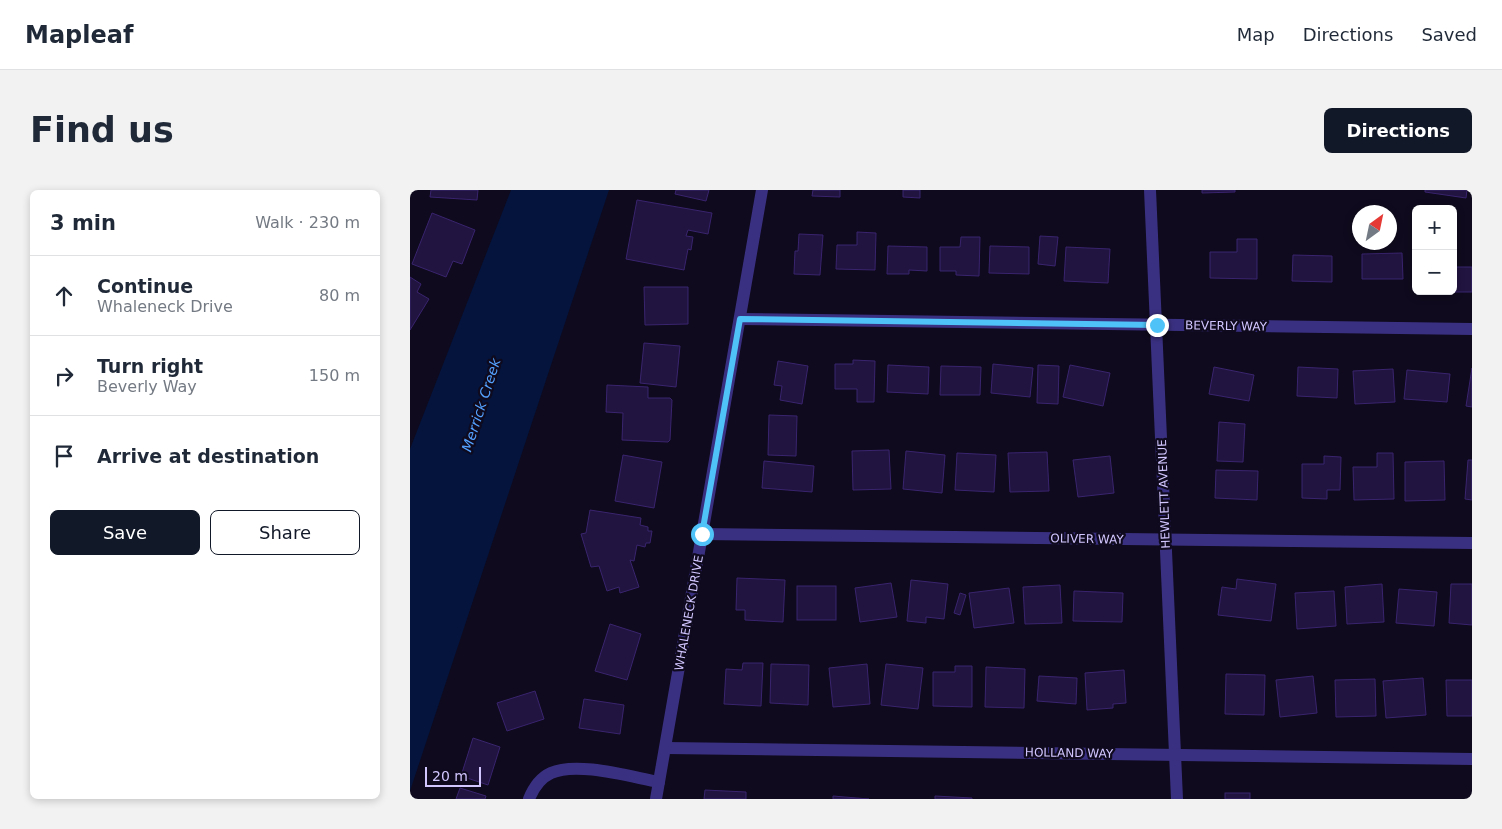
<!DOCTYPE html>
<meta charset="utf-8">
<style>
:root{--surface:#fff;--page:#f2f2f3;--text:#1f2937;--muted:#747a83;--line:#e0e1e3;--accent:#111827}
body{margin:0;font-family:"DejaVu Sans",sans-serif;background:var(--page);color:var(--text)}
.controls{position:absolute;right:15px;top:15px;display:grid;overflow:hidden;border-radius:8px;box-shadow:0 2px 8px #0003}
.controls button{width:45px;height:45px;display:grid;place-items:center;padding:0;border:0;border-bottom:1px solid var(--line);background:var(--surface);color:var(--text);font:25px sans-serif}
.compass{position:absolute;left:942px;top:15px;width:45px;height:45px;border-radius:50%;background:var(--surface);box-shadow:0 2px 8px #0003;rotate:33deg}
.scale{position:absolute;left:15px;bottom:12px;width:56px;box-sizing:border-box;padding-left:5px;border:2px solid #d2c6ff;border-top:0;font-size:14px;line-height:18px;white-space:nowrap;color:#d2c6ff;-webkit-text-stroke:4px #0f0a1d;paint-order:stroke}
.stop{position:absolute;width:15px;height:15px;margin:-11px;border:4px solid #4fc3f7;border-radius:50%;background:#fff}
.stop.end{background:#4fc3f7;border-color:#fff;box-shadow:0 1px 5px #0008}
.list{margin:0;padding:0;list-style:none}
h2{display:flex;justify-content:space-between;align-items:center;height:65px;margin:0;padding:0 20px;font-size:21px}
h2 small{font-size:16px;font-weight:400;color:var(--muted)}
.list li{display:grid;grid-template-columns:32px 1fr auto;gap:15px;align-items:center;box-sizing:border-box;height:80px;padding:0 20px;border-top:1px solid var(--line)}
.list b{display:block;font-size:19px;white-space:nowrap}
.list p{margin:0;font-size:16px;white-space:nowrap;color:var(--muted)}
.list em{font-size:16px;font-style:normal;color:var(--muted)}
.actions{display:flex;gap:10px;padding:15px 20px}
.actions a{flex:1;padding:11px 0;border:1px solid var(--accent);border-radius:8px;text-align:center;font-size:18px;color:var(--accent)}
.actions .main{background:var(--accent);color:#fff}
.icon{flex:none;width:28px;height:28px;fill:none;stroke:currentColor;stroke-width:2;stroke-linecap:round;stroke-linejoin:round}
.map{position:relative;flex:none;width:1062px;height:609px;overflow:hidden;border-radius:8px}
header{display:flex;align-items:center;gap:30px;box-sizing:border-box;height:70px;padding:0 25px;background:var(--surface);border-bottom:1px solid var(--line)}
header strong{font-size:24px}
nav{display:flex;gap:28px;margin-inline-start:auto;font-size:18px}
.intro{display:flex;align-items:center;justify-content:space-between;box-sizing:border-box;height:120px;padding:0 30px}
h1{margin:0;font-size:35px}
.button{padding:12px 22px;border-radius:8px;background:var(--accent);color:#fff;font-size:18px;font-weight:700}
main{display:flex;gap:30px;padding:0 30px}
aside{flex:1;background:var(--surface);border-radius:8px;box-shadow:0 2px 8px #0003}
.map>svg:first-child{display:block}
.water{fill:#04143c}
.building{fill:#211440;stroke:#39246e}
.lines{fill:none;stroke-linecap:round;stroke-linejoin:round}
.minor{stroke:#3a3081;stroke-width:12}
.route{stroke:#4fc3f7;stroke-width:6}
.labels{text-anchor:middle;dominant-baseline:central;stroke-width:4.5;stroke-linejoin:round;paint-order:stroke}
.street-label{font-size:12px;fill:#d2c6ff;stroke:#0f0a1d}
.water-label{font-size:14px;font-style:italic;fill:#54a1ff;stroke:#0f0a1d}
</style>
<header>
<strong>Mapleaf</strong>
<nav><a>Map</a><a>Directions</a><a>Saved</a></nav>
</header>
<div class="intro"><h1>Find us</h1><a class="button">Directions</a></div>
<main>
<aside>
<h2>3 min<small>Walk · 230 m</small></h2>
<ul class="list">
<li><svg class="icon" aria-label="ahead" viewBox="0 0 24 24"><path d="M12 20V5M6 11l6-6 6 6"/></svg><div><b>Continue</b><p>Whaleneck Drive</p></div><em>80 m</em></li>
<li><svg class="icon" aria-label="right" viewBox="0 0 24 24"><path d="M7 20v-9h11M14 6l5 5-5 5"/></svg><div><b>Turn right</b><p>Beverly Way</p></div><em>150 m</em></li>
<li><svg class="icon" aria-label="arrive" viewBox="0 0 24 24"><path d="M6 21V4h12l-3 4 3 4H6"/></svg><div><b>Arrive at destination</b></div></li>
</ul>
<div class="actions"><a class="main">Save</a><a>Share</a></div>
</aside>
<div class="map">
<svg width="1062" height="609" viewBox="0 0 1062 609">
<rect width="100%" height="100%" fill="#0f0a1d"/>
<!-- water -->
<path class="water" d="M101,0H199L0,601V259Z"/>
<!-- building -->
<g class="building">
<path d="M21,0H68L67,10L20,7Z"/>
<path d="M266,0H299L296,11L265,4Z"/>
<path d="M403,0H430V7L402,6Z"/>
<path d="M493,0H510V8L493,7Z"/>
<path d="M792,0H825V2L792,3Z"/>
<path d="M1015,0H1057L1056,8L1015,2Z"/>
<path d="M227,10L302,23L298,44L278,40L276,46L283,47L281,60L278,59L274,80L216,69Z"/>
<path d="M22,23L65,40L52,74L43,71L36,87L2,74Z"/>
<path d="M447,42L466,43L465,80L426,79L427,55H447Z"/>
<path d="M389,44L413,45L410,85L384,84L385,61H388Z"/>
<path d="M630,46L648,47L645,76L628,74Z"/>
<path d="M551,47H570L569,86L546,85V81H530V57H550Z"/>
<path d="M827,49H847V89L800,88V62H827Z"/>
<path d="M478,56L517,57V81L499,80V84H477Z"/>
<path d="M580,56L619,57V84L579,83Z"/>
<path d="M656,57L700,59L698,93L654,91Z"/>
<path d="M992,63L993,89H952V64Z"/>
<path d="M883,65L922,66V92L882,91Z"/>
<path d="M1043,77H1062V102H1012L1043,101Z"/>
<path d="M0,87L11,94L7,102L19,109L0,140Z"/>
<path d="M234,97H278V134L235,135Z"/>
<path d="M234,153L270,156L266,197L230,193Z"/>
<path d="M443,170L465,171L464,212H447V199H425V174H443Z"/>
<path d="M368,171L398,176L392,214L370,210L372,196L364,195Z"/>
<path d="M583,174L623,178L620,207L581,203Z"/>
<path d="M478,175L519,177L518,204L477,202Z"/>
<path d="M628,175L649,176L648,214L627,213Z"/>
<path d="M660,175L700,183L693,216L653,207Z"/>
<path d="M531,176L571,177L570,205H530Z"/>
<path d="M804,177L844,185L839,211L799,204Z"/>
<path d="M888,177L928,179L927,208L887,206Z"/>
<path d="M1062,178V217L1056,216Z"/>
<path d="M983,179L985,212L945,214L943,181Z"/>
<path d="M997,180L1040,184L1037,212L994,209Z"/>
<path d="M197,195L238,197V208H260L262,210L260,250L258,252L212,250L213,223L196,222Z"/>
<path d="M359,225L387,226L386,266L358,265Z"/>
<path d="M809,232L835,234L833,272L807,271Z"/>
<path d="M479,260L481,299L443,300L442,261Z"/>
<path d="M496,261L535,265L532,303L493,299Z"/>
<path d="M637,262L639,301L600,302L598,263Z"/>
<path d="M547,263L586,265L584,302L545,300Z"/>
<path d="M967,263H983L984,309L944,310L943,277H967Z"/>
<path d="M213,265L252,272L244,318L205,311Z"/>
<path d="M700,266L704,303L668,307L663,270Z"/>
<path d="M914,266L931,267L930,300H917V309L892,308V274H914Z"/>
<path d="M1058,270H1062V310L1055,309Z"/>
<path d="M354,271L404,276L402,302L352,298Z"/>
<path d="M1034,271L1035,310L995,311V272Z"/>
<path d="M806,280L848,281L847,310L805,308Z"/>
<path d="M180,320L231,328L230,335L238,337V341H242L240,353H236L235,357L227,355L224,371L220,370L229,397L210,403L209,397L197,401L189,376L181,377L171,344L176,343Z"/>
<path d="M327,388L375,390L373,432L335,430V420H326Z"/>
<path d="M827,389L866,394L861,431L808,425L812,397L826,399Z"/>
<path d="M501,390L538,394L534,429L516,427V433L497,431Z"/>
<path d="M481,393L487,427L450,432L445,398Z"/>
<path d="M972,394L974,432L937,434L935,397Z"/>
<path d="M1041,394H1062V435L1039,433Z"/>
<path d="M650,395L652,433L615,434L613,397Z"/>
<rect x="387" y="396" width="39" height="34"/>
<path d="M599,398L604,433L564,438L559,403Z"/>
<path d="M989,399L1027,402L1024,436L986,433Z"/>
<path d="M664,401L713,403L712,432L663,431Z"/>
<path d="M924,401L926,436L887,439L885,403Z"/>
<path d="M550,403L556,405L550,425L544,423Z"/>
<path d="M200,434L231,444L217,490L185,481Z"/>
<path d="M333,473H353L351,516L314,514L316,479L332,480Z"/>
<path d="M361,474L399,475L398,515L360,513Z"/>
<path d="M457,474L460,514L423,517L419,478Z"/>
<path d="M476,474L513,478L508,519L471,515Z"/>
<path d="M545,476H562V517L523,516V482H545Z"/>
<path d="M576,477L615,479L614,518L575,517Z"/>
<path d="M714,480L716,513L703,514V518L677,520L675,483Z"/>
<path d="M816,484L855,485L854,525L815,524Z"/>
<path d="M629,486L667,488L666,514L627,511Z"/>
<path d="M903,486L907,523L870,527L866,490Z"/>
<path d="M1013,488L1016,525L976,528L973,491Z"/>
<path d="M965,489L966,526L926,527L925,490Z"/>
<path d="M1036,490H1062V526H1037Z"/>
<path d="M125,501L134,529L97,541L87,513Z"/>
<path d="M174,509L214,515L210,544L169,538Z"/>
<path d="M63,548L90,557L78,595L51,586Z"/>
<path d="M50,598L76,606L75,609H46Z"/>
<path d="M295,600L336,602V609H294Z"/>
<rect x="815" y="603" width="25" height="6"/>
<path d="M423,606L459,609H423Z"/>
<path d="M525,606L562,608V609H525Z"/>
</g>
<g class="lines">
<!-- minor -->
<g class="minor">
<path d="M740,0L767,609"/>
<path d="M330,129L1062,139"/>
<path d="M292,344L1062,353"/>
<path d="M256,558L1062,569"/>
<path d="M119,609C123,599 130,588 141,583C167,571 221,587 249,592"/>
<path d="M246,609L352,0"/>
</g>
</g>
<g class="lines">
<!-- route -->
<path class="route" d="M292,344L330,129L747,135"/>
</g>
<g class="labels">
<!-- street labels -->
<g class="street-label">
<text transform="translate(816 136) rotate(1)">BEVERLY WAY</text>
<text transform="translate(754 304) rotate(-92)">HEWLETT AVENUE</text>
<text transform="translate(677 349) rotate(1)">OLIVER WAY</text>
<text transform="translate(279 423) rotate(-80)">WHALENECK DRIVE</text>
<text transform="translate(659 563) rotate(1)">HOLLAND WAY</text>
</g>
<!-- water labels -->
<g class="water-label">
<text transform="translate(71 215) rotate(-72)">Merrick Creek</text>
</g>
</g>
</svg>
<div class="controls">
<button>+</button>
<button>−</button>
</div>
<svg class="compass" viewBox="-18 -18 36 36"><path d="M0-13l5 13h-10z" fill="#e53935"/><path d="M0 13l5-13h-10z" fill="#747a83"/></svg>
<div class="scale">20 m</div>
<div class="stop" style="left:292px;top:344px"></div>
<div class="stop end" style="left:747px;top:135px"></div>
</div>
</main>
